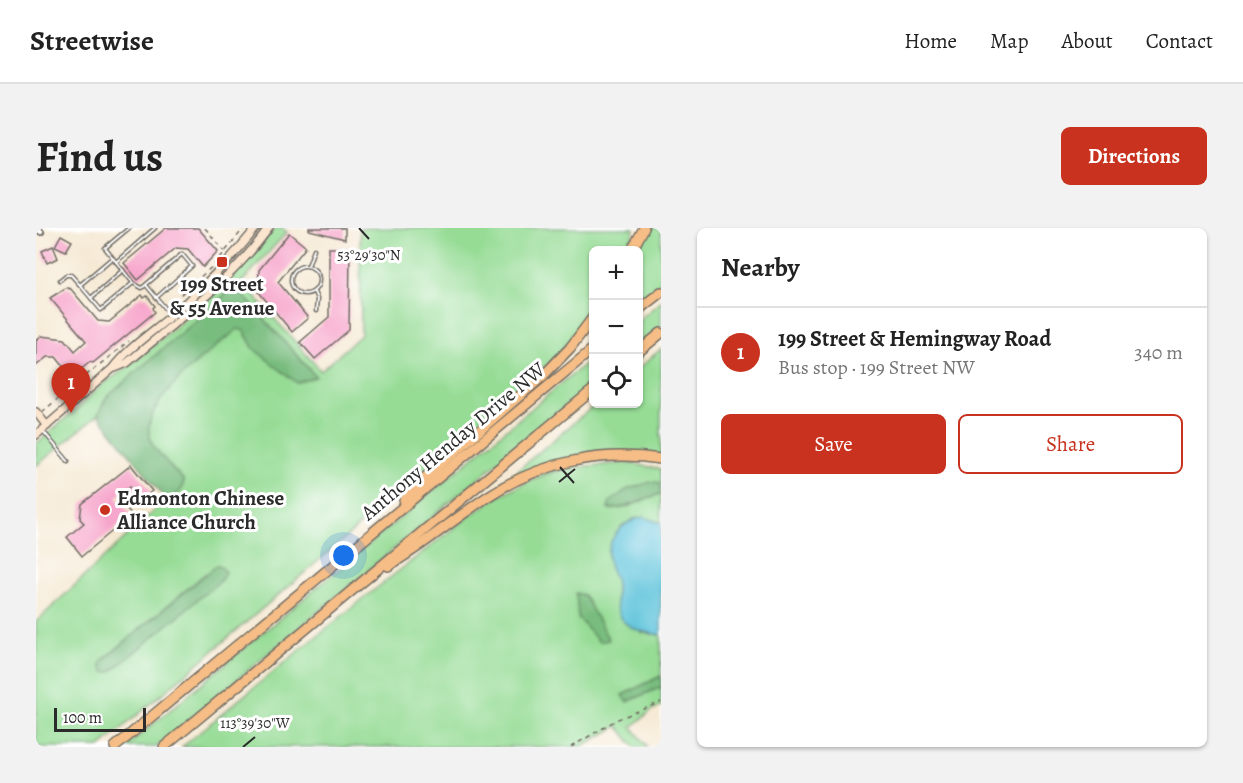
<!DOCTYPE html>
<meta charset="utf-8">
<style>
:root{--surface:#fff;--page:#f2f2f2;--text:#222;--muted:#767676;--line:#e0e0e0;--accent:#c8321e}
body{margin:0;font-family:Alegreya,serif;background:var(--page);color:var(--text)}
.controls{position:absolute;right:18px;top:18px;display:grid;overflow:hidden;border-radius:9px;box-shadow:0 2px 4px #0004}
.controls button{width:54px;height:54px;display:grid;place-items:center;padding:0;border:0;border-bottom:2px solid var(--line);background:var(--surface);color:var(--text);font:30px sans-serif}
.scale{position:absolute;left:18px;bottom:15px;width:92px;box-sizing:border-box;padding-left:6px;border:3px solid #2b2b2b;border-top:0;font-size:16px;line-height:21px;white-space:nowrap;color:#2b2b2b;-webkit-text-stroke:4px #fff;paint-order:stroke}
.you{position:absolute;left:308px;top:328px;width:21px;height:21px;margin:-15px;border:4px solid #fff;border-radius:50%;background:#1a73e8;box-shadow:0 0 0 9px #1a73e833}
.badge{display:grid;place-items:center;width:39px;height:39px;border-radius:50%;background:var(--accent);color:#fff;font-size:20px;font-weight:700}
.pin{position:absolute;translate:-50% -50px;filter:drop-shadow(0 2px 3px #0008)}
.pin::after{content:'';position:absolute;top:32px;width:21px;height:18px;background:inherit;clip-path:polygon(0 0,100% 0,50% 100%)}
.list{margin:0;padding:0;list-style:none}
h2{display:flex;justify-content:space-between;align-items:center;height:78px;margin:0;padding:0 24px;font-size:26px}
h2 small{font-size:20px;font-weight:400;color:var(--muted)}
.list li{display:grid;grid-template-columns:39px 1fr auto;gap:18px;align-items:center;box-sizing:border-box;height:90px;padding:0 24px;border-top:2px solid var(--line)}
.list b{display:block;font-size:22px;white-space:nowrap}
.list p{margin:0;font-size:20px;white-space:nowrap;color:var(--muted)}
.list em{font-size:20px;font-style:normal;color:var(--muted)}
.actions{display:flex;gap:12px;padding:18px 24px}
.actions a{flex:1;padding:14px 0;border:2px solid var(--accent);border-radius:9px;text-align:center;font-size:21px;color:var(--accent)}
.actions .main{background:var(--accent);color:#fff}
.icon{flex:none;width:33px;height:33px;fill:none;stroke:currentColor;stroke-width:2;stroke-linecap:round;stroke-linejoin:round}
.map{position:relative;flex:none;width:625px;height:519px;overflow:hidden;border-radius:9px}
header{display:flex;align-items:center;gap:36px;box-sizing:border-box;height:84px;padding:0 30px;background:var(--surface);border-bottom:2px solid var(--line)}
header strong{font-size:28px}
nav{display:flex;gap:33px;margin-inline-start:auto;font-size:21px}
.intro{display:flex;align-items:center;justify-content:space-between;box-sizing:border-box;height:144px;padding:0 36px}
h1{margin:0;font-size:42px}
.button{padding:15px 27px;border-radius:9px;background:var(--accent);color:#fff;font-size:21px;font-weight:700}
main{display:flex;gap:36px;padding:0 36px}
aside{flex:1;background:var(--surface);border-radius:9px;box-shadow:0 2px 4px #0004}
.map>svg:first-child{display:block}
.green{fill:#96dc95;stroke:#608460;stroke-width:1.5;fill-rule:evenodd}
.forest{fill:#78bc7e;stroke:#527454;stroke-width:1.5}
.water{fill:#5cc2da;stroke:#447682;stroke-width:1.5}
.building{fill:#f7a6cb}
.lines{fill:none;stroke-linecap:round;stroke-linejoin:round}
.lane-casing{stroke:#726d65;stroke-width:5}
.street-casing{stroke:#726d65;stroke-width:8}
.secondary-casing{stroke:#726d65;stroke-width:10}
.highway-casing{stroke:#726d65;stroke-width:12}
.path{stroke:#726d65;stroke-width:1.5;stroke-dasharray:4.5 4.5;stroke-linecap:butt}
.lane{stroke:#fff;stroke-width:2}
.street{stroke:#fff;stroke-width:4.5}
.secondary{stroke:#fbe5cf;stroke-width:7}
.highway{stroke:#f6be86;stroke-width:9}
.ticks{fill:none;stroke:#2b2b2b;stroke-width:2}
.poi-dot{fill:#c8321e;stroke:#fff;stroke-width:2}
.labels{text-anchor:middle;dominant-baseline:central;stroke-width:6;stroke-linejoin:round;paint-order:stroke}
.poi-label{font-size:21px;font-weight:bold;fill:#2b2b2b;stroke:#fff}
.street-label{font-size:21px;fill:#2b2b2b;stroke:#fff}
.ticks-label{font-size:15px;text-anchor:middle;fill:#2b2b2b;stroke:#fff;stroke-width:6;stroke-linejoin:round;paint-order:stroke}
</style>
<header>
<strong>Streetwise</strong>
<nav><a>Home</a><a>Map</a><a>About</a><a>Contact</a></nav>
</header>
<div class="intro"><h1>Find us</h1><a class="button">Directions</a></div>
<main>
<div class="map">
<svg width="625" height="519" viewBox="0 0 625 519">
<rect width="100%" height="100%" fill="#fff"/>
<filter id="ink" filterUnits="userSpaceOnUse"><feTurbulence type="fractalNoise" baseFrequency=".0167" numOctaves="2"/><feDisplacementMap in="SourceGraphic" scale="12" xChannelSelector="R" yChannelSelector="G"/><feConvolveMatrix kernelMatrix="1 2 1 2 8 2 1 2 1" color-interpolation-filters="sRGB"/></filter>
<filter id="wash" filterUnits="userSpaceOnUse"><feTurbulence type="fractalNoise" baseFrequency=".008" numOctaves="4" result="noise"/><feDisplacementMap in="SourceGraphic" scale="24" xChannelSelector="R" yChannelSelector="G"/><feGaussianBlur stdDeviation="1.35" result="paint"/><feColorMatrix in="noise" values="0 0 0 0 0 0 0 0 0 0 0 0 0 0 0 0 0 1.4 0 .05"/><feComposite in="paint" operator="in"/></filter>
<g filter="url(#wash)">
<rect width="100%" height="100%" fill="#f5e8d1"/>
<!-- green -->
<g class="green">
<path d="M239,0H246L251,4L206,54L285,143L325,107L324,0H598L596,14L591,22H558L557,78L536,109L512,137L64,519H0V394L130,271H137L148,253C139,242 121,226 115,214C97,177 177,121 202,100L208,103L218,121L279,148L199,58L70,170L62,187L0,238V216L43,179L64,158L100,133L194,51ZM170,345L65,438L67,432Z"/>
<path d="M614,0H625V54L603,72L601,22Z"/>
<path d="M625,73V99L603,118V92Z"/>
<path d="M625,121V229L580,225L464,257L560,176H602L603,140Z"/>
<path d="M557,129V155L120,519H90Z"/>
<path d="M592,235L625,241V255L615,254L572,281C591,284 607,270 625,266V295L608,289L597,291L585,299L578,311L572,324L574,339L580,353V380L607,405L625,407V448L587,467L591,474L625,459V478L616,482L596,499L612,519H599L582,498L544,519H146C221,457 296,394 373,335C416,302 458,263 511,246C537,238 565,237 592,235Z"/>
</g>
<!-- forest -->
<g class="forest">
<path d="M199,58L280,149L261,155L218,121L208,103L202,101C176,122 99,176 115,213C120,225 139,242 148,253L146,261L137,271H130L62,187L70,170Z"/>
<path d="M615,254L625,255V266C606,270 591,282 572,281L574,274L592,261Z"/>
<path d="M181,337L185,338L189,344L185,352L75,444H68L65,438L66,433Z"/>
<path d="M540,365L548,367L573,412L563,414L542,390Z"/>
<path d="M625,448V459L591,474L586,467Z"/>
</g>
<!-- water -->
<path class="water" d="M607,289L625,295V407C612,405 597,403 587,393C577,383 581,370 580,357C580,351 576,346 574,340C567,315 583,294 607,289Z"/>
<g id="blocks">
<!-- building -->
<g class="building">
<path d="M130,0H162L182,23L167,39L152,21L140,20L102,52L88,35Z"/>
<path d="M273,0H309V11L273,2Z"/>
<path d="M253,5L270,19L242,54L272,90L256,104L222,63L223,42Z"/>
<path d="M25,7L36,13L30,23L19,18Z"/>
<path d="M17,18L22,30L11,35L6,23Z"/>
<path d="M293,20H314L313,102L279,131L264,114L293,89Z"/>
<path d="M31,59L33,61L34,60L62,93L73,94L106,67L108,70L111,68L119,78L117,80L119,84L57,135L54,134L36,149L20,129H11L0,138V112L5,108L29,111L39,123L50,113L14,70Z"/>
<path d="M95,237L116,263L105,272L94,258L81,269L96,287L46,328L31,309L48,295L44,291L46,276Z"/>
</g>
</g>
</g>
<g filter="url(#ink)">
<use href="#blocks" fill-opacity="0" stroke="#726d65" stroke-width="1.5"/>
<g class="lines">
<!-- lane casing -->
<g class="lane-casing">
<g id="lane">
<path d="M93,0L69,20L97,55L106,60L146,26L156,38L120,70"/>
<path d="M76,30L44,57L65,82L97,55"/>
<path d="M80,34L119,0"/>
<path d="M272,38L278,21"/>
<circle cx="269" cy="52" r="14"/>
<path d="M24,52L30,47H35L44,57"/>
<path d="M110,57L135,87"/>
<path d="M278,64L281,71L280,83"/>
<path d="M55,70L87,42"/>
<path d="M34,175L33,155L51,160"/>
<path d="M7,203L32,233"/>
</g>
</g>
<!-- street casing -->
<g class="street-casing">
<path id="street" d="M1,0L5,4"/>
</g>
<!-- secondary casing -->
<g class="secondary-casing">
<g id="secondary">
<path d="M79,140L91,135C140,93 195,53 233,0"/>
<path d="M0,184L11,198"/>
<path d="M0,207L76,141C92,120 115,105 135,88C165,61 195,32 220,0"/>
</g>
</g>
<!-- highway casing -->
<g class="highway-casing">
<g id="highway">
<path d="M596,22L608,0"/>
<path d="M602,82L625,64"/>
<path d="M602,124L625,105"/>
<path d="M368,272L383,255L508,147L534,120L558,88"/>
<path d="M352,338C388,317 419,290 454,267C505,234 565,222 625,231"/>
<path d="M79,519L558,120"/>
<path d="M128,519L558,161"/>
</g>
</g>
<!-- path -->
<g class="path">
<path d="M169,0L189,24"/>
<path d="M140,74L143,68L179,36L208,0"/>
<path d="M43,153L93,113"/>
<path d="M6,184L30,164"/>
<path d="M535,519L582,491L625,474"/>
</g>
<!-- lane -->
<use href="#lane" class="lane"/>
<!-- street -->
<use href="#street" class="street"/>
<!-- secondary -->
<use href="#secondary" class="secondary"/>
<!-- highway -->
<use href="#highway" class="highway"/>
</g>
</g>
<!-- ticks -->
<path class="ticks" d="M323,0L333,11M524,239L538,255M523,254L539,241M207,519L219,509"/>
<!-- markers -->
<g class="poi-dot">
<rect x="180" y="28" width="12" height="12" rx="3"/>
<circle cx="69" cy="282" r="6"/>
</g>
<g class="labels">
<!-- poi labels -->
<g class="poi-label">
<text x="186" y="56">199 Street<tspan x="186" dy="24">&amp; 55 Avenue</tspan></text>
<text x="81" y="270" text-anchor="start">Edmonton Chinese<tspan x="81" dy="24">Alliance Church</tspan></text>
</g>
<!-- street labels -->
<g class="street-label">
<text transform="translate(417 213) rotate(-40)">Anthony Henday Drive NW</text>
</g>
</g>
<g class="ticks-label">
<text x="333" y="32">53°29'30"N</text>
<text x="219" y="500">113°39'30"W</text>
</g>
</svg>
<div class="controls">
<button>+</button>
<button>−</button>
<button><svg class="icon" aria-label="locate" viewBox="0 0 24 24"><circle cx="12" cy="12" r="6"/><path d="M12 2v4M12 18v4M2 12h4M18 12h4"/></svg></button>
</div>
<div class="scale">100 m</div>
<div class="you"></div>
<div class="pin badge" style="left:35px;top:185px">1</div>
</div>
<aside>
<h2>Nearby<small></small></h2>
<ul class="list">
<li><span class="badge">1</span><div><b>199 Street &amp; Hemingway Road</b><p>Bus stop · 199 Street NW</p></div><em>340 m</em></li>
</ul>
<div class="actions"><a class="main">Save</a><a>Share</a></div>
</aside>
</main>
